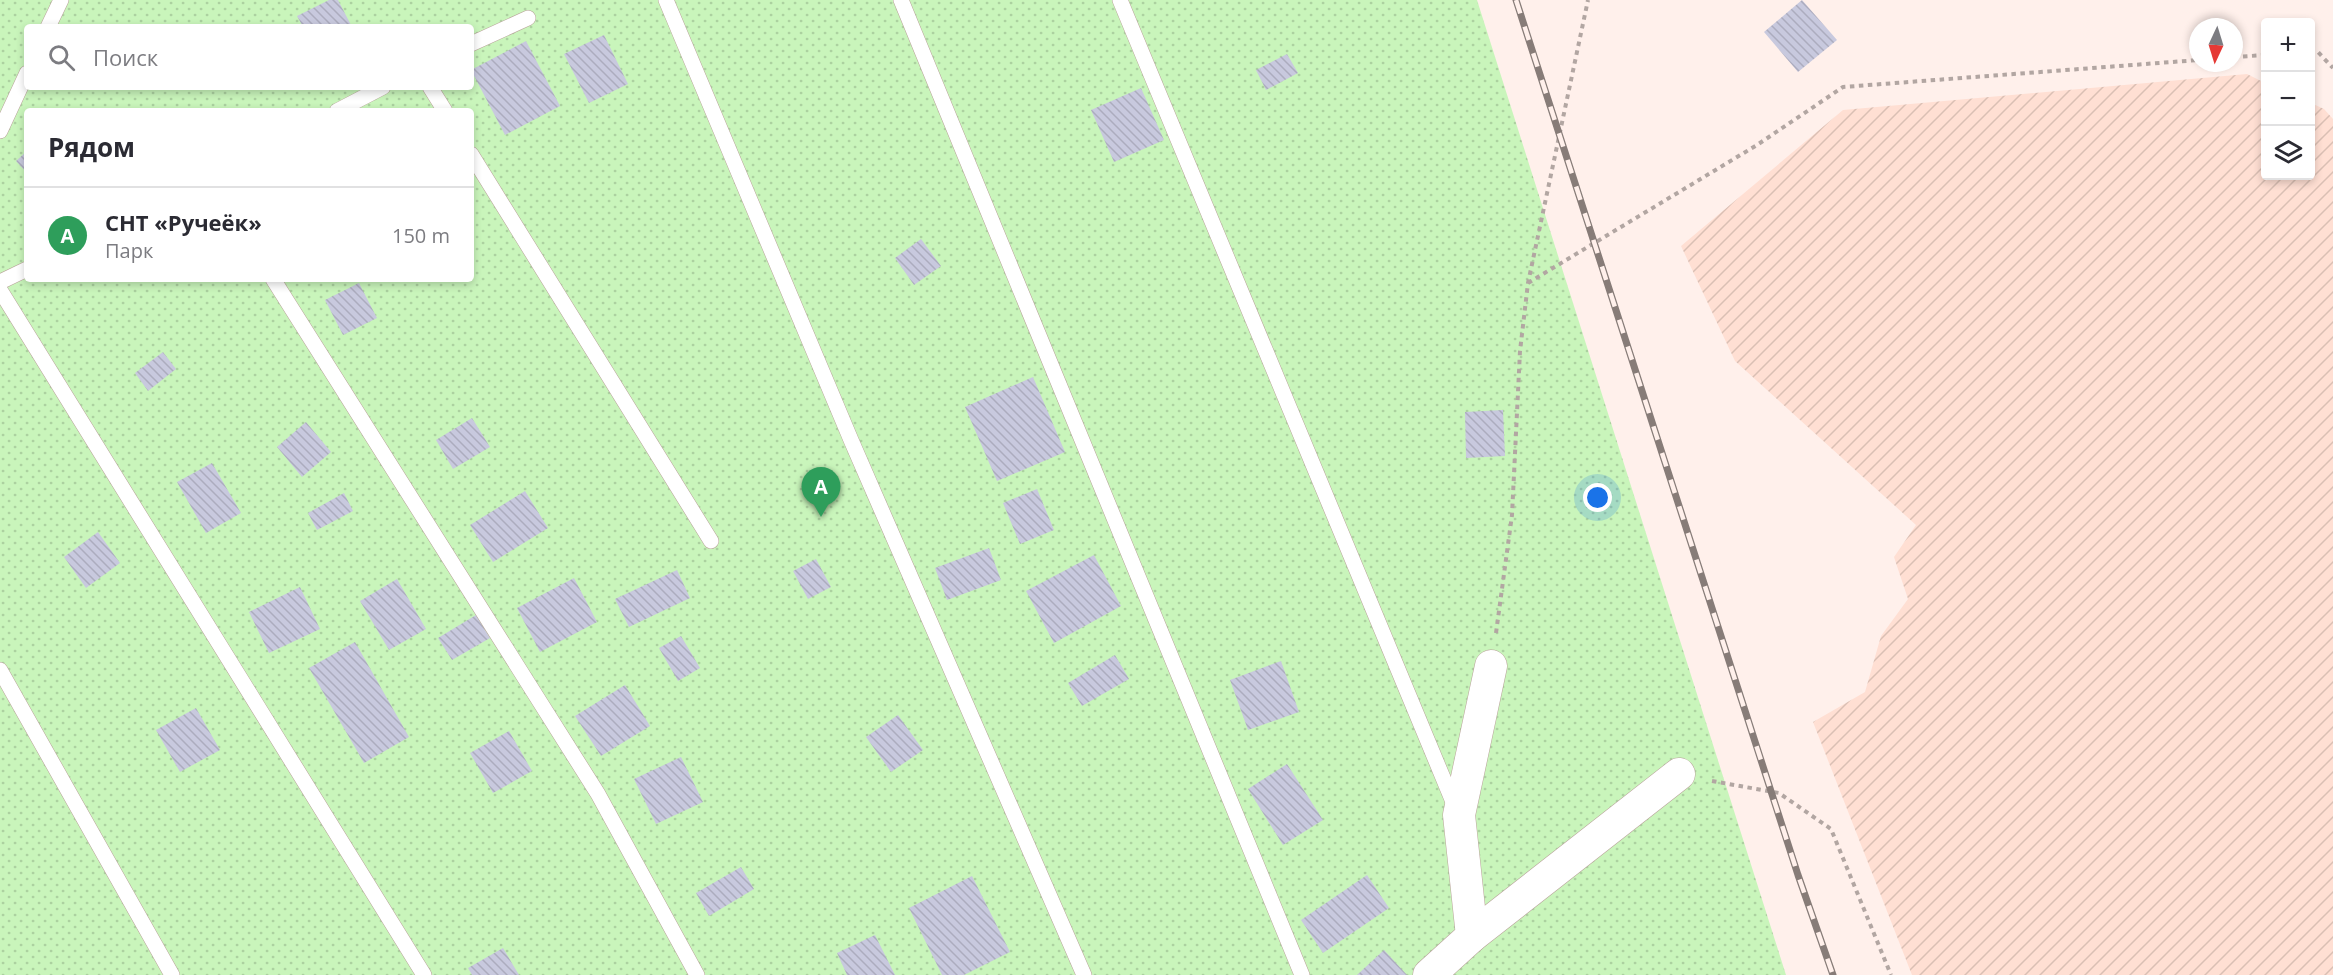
<!DOCTYPE html>
<html lang="ru">
<meta charset="utf-8">
<style>
:root{--surface:#fff;--page:#f2f2f3;--text:#2b2b33;--muted:#7c7c81;--line:#e1e1e2;--accent:#111827}
body{margin:0;font-family:"Open Sans",sans-serif;background:var(--page);color:var(--text)}
.controls{position:absolute;right:18px;top:18px;display:grid;overflow:hidden;border-radius:6px;box-shadow:0 3px 9px #0003}
.controls button{width:54px;height:54px;display:grid;place-items:center;padding:0;border:0;border-bottom:2px solid var(--line);background:var(--surface);color:var(--text);font:30px sans-serif}
.compass{position:absolute;left:2189px;top:18px;width:54px;height:54px;border-radius:50%;background:var(--surface);box-shadow:0 3px 9px #0003;rotate:184deg}
.you{position:absolute;left:1598px;top:498px;width:21px;height:21px;margin:-15px;border:4px solid #fff;border-radius:50%;background:#1a73e8;box-shadow:0 0 0 9px #1a73e833}
.badge{display:grid;place-items:center;width:39px;height:39px;border-radius:50%;background:var(--accent);color:#fff;font-size:20px;font-weight:700}
.pin{position:absolute;translate:-50% -50px;filter:drop-shadow(0 2px 3px #0008)}
.pin::after{content:'';position:absolute;top:32px;width:21px;height:18px;background:inherit;clip-path:polygon(0 0,100% 0,50% 100%)}
.list{margin:0;padding:0;list-style:none}
h2{display:flex;justify-content:space-between;align-items:center;height:78px;margin:0;padding:0 24px;font-size:26px}
h2 small{font-size:20px;font-weight:400;color:var(--muted)}
.list li{display:grid;grid-template-columns:39px 1fr auto;gap:18px;align-items:center;box-sizing:border-box;height:96px;padding:0 24px;border-top:2px solid var(--line)}
.list b{display:block;font-size:22px;white-space:nowrap}
.list p{margin:0;font-size:20px;white-space:nowrap;color:var(--muted)}
.list em{font-size:20px;font-style:normal;color:var(--muted)}
.icon{flex:none;width:33px;height:33px;fill:none;stroke:currentColor;stroke-width:2;stroke-linecap:round;stroke-linejoin:round}
.map{position:relative;flex:none;width:2333px;height:975px;overflow:hidden}
.search{position:absolute;background:var(--surface);box-shadow:0 3px 9px #0003;left:24px;top:24px;width:450px;height:66px;display:flex;align-items:center;gap:15px;box-sizing:border-box;padding:0 21px;border-radius:6px;color:var(--muted);font-size:22px}
.panel{position:absolute;background:var(--surface);box-shadow:0 3px 9px #0003;left:24px;top:108px;width:450px;height:174px;border-radius:6px}
.map>svg:first-child{display:block}
.industrial{fill:url(#industrial-furrows)}
.garden{fill:url(#garden-dots);fill-rule:evenodd}
.building{fill:url(#building-back-hatch)}
.lines{fill:none;stroke-linecap:round;stroke-linejoin:round}
.service-casing{stroke:#b9a39a;stroke-width:16}
.minor-casing{stroke:#b9a39a;stroke-width:33}
.path{stroke:#b2a6a2;stroke-width:4;stroke-dasharray:4.5 4.5;stroke-linecap:butt}
.service{stroke:#fff;stroke-width:15}
.minor{stroke:#fff;stroke-width:32}
.rail-casing{stroke:#877c78;stroke-width:7}
.rail{stroke:#fff0eb;stroke-width:4.5;stroke-dasharray:14;stroke-linecap:butt}
</style>
<div class="map">
<svg width="2333" height="975" viewBox="0 0 2333 975">
<defs>
<pattern id="industrial-furrows" width="10" height="10" patternUnits="userSpaceOnUse" patternTransform="scale(1.5)"><rect width="10" height="10" fill="#ffdfd3"/><path d="M-1 1l2-2M0 10L10 0M9 11l2-2" fill="none" stroke="#dabfb4"/></pattern>
<pattern id="garden-dots" width="8" height="8" patternUnits="userSpaceOnUse" patternTransform="scale(1.5)"><rect width="8" height="8" fill="#c9f5bb"/><path d="M2 2h.1M6 6h.1" fill="none" stroke="#acd1a0" stroke-width="1.8" stroke-linecap="round"/></pattern>
<pattern id="building-back-hatch" width="6" height="6" patternUnits="userSpaceOnUse" patternTransform="scale(1.5)"><rect width="6" height="6" fill="#c8c9de"/><path d="M-1 5l2 2M0 0l6 6M5-1l2 2" fill="none" stroke="#acacbe"/></pattern>
</defs>
<rect width="100%" height="100%" fill="#fff0eb"/>
<!-- industrial -->
<path class="industrial" d="M2247,74L2265,83L2266,176H2310L2311,103L2324,109L2333,119V975H1912L1813,722L1865,692L1881,636L1908,599L1894,557L1916,525L1735,361L1681,246L1843,110Z"/>
<!-- garden -->
<path class="garden" d="M0,0H1477L1786,975H0ZM27,27H471V87H27ZM27,111H471V279H27Z"/>
<!-- building -->
<g class="building">
<path d="M329,0H338L352,27H303L297,16Z"/>
<path d="M1802,0L1837,40L1798,72L1764,32Z"/>
<path d="M604,35L628,84L589,103L564,54Z"/>
<path d="M526,41L560,106L505,135L471,70Z"/>
<path d="M1287,54L1298,73L1266,90L1256,70Z"/>
<path d="M1141,88L1164,140L1114,162L1091,110Z"/>
<path d="M27,151V173L16,161Z"/>
<path d="M921,239L941,266L914,285L895,258Z"/>
<path d="M359,283L377,318L343,335L325,300Z"/>
<path d="M163,352L176,369L148,391L135,373Z"/>
<path d="M1033,377L1065,452L997,481L965,407Z"/>
<path d="M1503,410L1505,456L1466,458L1465,412Z"/>
<path d="M472,418L490,447L453,469L436,440Z"/>
<path d="M306,422L331,452L302,477L277,447Z"/>
<path d="M212,463L241,513L206,533L177,482Z"/>
<path d="M1037,489L1054,530L1020,544L1003,503Z"/>
<path d="M525,491L548,528L493,562L470,525Z"/>
<path d="M344,493L353,511L317,530L308,513Z"/>
<path d="M98,532L120,563L86,588L64,557Z"/>
<path d="M989,548L1001,580L947,600L935,568Z"/>
<path d="M1094,555L1121,606L1054,643L1026,591Z"/>
<path d="M816,559L831,587L808,599L793,571Z"/>
<path d="M677,570L690,598L629,627L615,599Z"/>
<path d="M574,578L597,622L540,652L517,608Z"/>
<path d="M397,579L426,629L389,650L360,601Z"/>
<path d="M300,587L320,629L269,653L249,612Z"/>
<path d="M476,615L490,638L452,660L438,638Z"/>
<path d="M681,636L700,668L678,681L659,648Z"/>
<path d="M355,642L409,737L364,763L309,668Z"/>
<path d="M1115,655L1129,679L1082,706L1068,683Z"/>
<path d="M1281,661L1299,712L1248,730L1230,680Z"/>
<path d="M625,685L650,726L601,756L575,716Z"/>
<path d="M196,708L220,750L180,772L156,730Z"/>
<path d="M898,715L923,750L891,772L866,737Z"/>
<path d="M509,731L532,771L493,793L470,753Z"/>
<path d="M681,757L703,802L656,824L634,779Z"/>
<path d="M1287,764L1323,820L1283,845L1248,789Z"/>
<path d="M741,867L754,889L709,916L696,893Z"/>
<path d="M1367,875L1389,908L1323,953L1301,920Z"/>
<path d="M972,876L1010,952L964,975H942L909,908Z"/>
<path d="M875,935L895,975H847L837,953Z"/>
<path d="M503,948L519,975H472L468,968Z"/>
<path d="M1384,950L1407,975H1357Z"/>
</g>
<g class="lines">
<!-- service casing -->
<g class="service-casing">
<g id="service">
<path d="M666,0L851,440L1084,975"/>
<path d="M901,0L1302,975"/>
<path d="M1120,0L1456,809"/>
<path d="M48,27L61,0"/>
<path d="M471,44L528,18"/>
<path d="M430,87L445,111"/>
<path d="M337,111L383,87"/>
<path d="M0,131L27,73"/>
<path d="M471,154L711,541"/>
<path d="M273,279L598,794L697,975"/>
<path d="M0,282L27,269"/>
<path d="M0,290L424,975"/>
<path d="M0,670L172,975"/>
</g>
</g>
<!-- minor casing -->
<g class="minor-casing">
<g id="minor">
<path d="M1472,936L1679,774"/>
<path d="M1429,975L1472,936L1459,815L1491,666"/>
</g>
</g>
<!-- path -->
<g class="path">
<path d="M2310,51H2317L2333,68"/>
<path d="M2234,57L2266,55"/>
<path d="M1528,283L1757,145L1843,87L2198,60"/>
<path d="M1496,633L1512,515L1520,351L1528,283L1588,0"/>
<path d="M1712,781L1779,793L1831,829L1891,975"/>
</g>
<!-- service -->
<use href="#service" class="service"/>
<!-- minor -->
<use href="#minor" class="minor"/>
<!-- rail casing -->
<g class="rail-casing">
<path id="rail" d="M1516,0L1798,875L1833,975"/>
</g>
<!-- rail -->
<use href="#rail" class="rail"/>
</g>
</svg>
<div class="controls">
<button>+</button>
<button>−</button>
<button><svg class="icon" aria-label="layers" viewBox="0 0 24 24"><path d="M12 4l9 5-9 5-9-5zM3 14l9 5 9-5"/></svg></button>
</div>
<svg class="compass" viewBox="-18 -18 36 36"><path d="M0-13l5 13h-10z" fill="#e53935"/><path d="M0 13l5-13h-10z" fill="#7c7c81"/></svg>
<div class="you"></div>
<div class="pin badge" style="left:821px;top:517px;background:#2e9e5b">A</div>
<div class="search"><svg class="icon" aria-label="search" viewBox="0 0 24 24"><circle cx="10" cy="10" r="6"/><path d="M15 15l6 6"/></svg>Поиск</div>
<section class="panel">
<h2>Рядом<small></small></h2>
<ul class="list">
<li><span class="badge" style="background:#2e9e5b">A</span><div><b>СНТ «Ручеёк»</b><p>Парк</p></div><em>150 m</em></li>
</ul>
</section>
</div>
